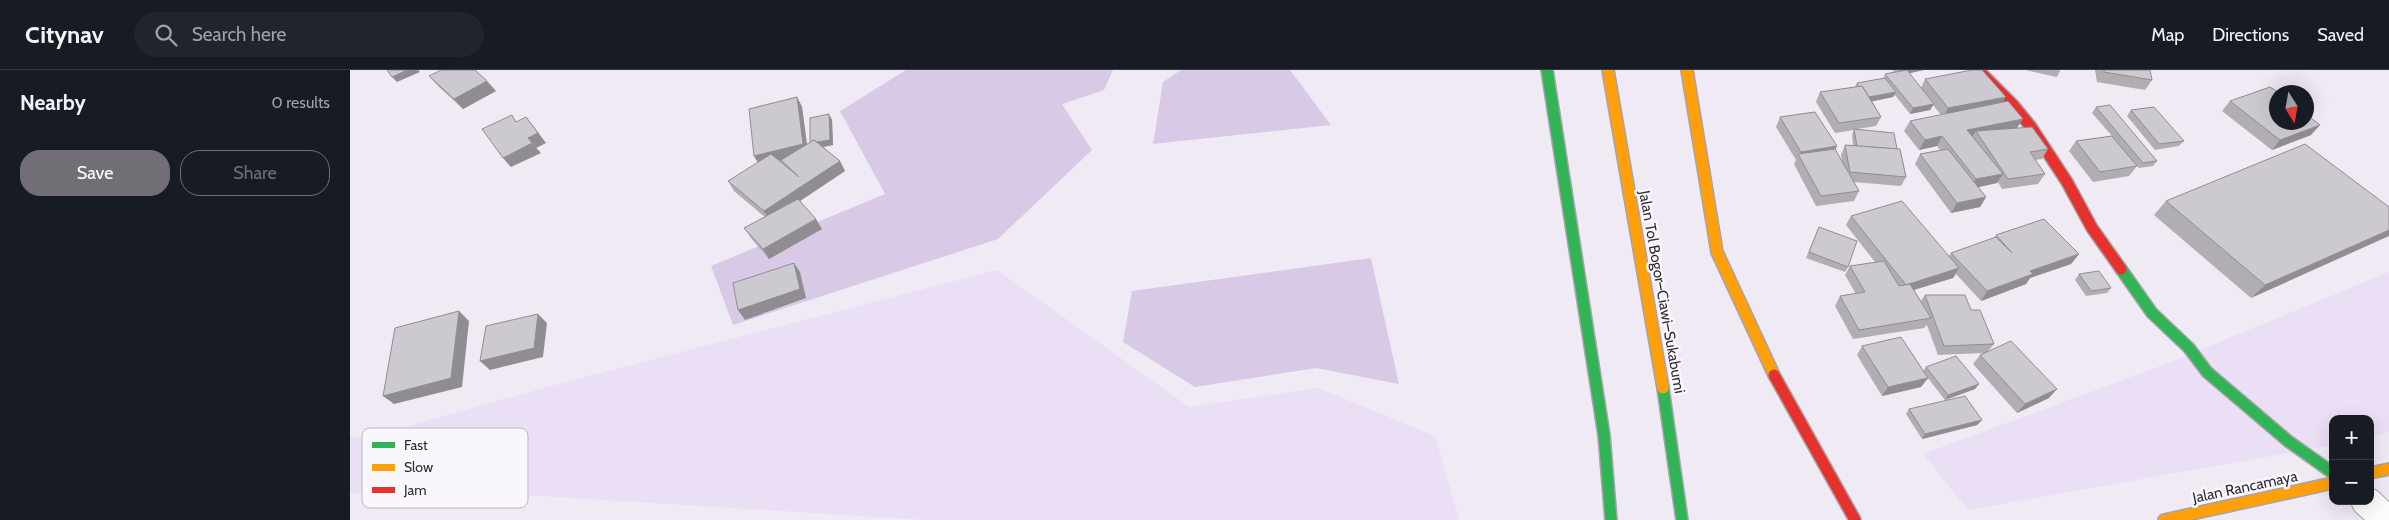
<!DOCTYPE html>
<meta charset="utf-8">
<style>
:root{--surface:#171b24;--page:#20242c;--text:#f1f3f6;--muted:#9ea1a6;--line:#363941;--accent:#726e76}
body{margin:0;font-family:Cabin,sans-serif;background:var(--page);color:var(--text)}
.controls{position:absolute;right:15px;bottom:15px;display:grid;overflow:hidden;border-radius:10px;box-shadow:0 5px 20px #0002}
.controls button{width:45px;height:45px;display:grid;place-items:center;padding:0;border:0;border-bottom:1px solid var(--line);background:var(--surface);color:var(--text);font:25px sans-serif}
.compass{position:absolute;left:1919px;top:15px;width:45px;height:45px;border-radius:50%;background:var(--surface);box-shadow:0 5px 20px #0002;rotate:169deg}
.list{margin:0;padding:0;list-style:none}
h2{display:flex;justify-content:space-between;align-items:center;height:65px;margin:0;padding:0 20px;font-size:21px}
h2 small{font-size:16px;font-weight:400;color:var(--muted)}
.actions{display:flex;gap:10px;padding:15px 20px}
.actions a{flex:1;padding:11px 0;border:1px solid var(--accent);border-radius:20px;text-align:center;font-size:18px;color:var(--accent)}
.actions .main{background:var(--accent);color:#fff}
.icon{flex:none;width:28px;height:28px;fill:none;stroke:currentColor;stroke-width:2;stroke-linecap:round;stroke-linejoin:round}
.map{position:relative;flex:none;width:2039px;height:450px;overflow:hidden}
header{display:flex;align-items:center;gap:30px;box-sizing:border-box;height:70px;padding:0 25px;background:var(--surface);border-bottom:1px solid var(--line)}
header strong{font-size:24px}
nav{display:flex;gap:28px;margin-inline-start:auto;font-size:18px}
.search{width:350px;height:45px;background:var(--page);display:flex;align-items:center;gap:12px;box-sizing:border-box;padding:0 18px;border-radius:28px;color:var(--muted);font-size:19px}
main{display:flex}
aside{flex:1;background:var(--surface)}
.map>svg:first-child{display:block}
.green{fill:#eadff5}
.forest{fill:#d8cae6}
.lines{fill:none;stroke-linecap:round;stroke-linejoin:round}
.street-casing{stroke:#a6a3aa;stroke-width:2}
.fast-casing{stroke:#a6a3aa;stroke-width:14}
.slow-casing{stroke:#a6a3aa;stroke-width:14}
.jam-casing{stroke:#a6a3aa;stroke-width:14}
.street{fill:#fdfcfd;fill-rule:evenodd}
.fast{stroke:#30b455;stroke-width:11}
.slow{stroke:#ff9f0a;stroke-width:11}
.jam{stroke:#e5322d;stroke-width:11}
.wall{fill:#b0adb3}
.shaded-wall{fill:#908d92}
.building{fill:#cdc9d0;stroke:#908d92}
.labels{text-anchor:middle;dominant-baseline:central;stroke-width:5;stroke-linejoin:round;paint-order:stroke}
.street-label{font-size:15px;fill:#2f2c32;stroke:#f9f6fd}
.key{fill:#f9f6fd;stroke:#bcb9c0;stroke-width:1}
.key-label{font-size:14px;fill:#2f2c32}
</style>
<header>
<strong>Citynav</strong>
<div class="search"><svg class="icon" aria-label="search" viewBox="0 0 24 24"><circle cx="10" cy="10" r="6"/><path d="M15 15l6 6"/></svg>Search here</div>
<nav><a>Map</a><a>Directions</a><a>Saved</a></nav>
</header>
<main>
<aside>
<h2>Nearby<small>0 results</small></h2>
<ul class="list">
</ul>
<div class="actions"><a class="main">Save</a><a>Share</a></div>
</aside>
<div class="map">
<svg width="2039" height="450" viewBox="0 0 2039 450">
<rect width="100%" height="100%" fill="#efeaf4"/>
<!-- green -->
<g class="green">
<path d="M647,200L839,337L968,318L1085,366L1109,450H576L160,424L0,423V367H19L212,313Z"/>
<path d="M2039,202V362L2020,367V349H1983V375L1618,440L1573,384L1816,294Z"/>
</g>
<!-- forest -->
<g class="forest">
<path d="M556,0H763L754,20L712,34L742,80L648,169L383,255L361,196L535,124L490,41Z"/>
<path d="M831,0H940L981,55L803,74L813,12Z"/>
<path d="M1021,188L1049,314L966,298L845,317L773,272L782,221Z"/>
</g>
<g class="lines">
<!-- street casing -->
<g class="street-casing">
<path id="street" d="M2020,418L2027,421L2039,432V450H2015L2005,441L2000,431H2020Z"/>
</g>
<!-- fast casing -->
<g class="fast-casing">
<g id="fast">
<path d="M1197,0L1254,365L1261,450"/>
<path d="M1771,199L1802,243L1839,278L1857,302L1938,371L1983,403"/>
<path d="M1313,318L1332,450"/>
</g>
</g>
<!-- slow casing -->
<g class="slow-casing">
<g id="slow">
<path d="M1258,0L1313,318"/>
<path d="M1337,0L1367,182L1424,305"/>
<path d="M2020,403L2039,399"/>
<path d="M1814,450L1983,413"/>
</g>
</g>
<!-- jam casing -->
<g class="jam-casing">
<g id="jam">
<path d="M1628,0L1663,35L1681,57L1717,112L1742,158L1771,199"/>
<path d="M1424,305L1505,450"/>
</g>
</g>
<!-- street -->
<use href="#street" class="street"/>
<!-- fast -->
<use href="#fast" class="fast"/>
<!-- slow -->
<use href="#slow" class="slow"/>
<!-- jam -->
<use href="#jam" class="jam"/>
</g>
<!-- wall -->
<g class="wall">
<path d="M1542,0H1574L1559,3L1571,18L1575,9L1652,33L1667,58L1698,79L1692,89L1685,90L1695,104L1688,114L1652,119L1648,112L1647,113L1628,117L1636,127L1630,137L1601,143L1565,94L1570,84L1590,80L1587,76L1569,80L1554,61L1560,51L1591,45L1583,35L1580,40L1560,44L1545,25L1543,27L1522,31L1531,47L1526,56L1507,59L1547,79L1556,107L1551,116L1504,112L1509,121L1504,131L1466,136L1444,94L1446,90L1426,57L1430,47L1485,80L1492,91L1491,85L1495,75L1503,76L1502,64L1504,60L1485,63L1466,32L1470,22L1505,17L1507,13L1534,8L1535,4L1544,2Z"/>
<path d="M1675,0H1710V1L1707,7Z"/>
<path d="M1745,0H1800L1802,10L1795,20L1747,12Z"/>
<path d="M79,6L146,21L113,39L88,16Z"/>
<path d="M447,27L452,37L457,74L460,73L479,44L482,50L483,75L473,77L495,101L450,131L472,159L419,189L401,168L394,158L415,147L384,121L378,111L408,93L404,86Z"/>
<path d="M1880,31L1961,65L1922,80L1872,41Z"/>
<path d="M1746,37L1807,91L1803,96L1789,98L1787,96L1779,106L1743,112L1719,81L1726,71L1762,66L1742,43Z"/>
<path d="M1781,40L1834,71L1829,76L1805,80L1777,46Z"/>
<path d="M1816,131L2039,137L1901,228L1804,145Z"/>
<path d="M1501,146L1599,186L1601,183L1644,168L1646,165L1729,184L1721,194L1680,208L1676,214L1631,231L1606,204L1603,208L1564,220L1571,231L1575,225L1621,240L1644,274L1638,281L1699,328L1667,343L1623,294L1630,285L1633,283L1588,285L1577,255L1574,258L1503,269L1485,236L1490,226L1506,224L1495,205L1500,196L1525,192L1496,155Z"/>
<path d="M1469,157L1498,197L1495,202L1456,188Z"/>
<path d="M1729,204L1761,218L1757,223L1736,226L1725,210Z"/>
<path d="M1512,276L1573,301L1576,297L1625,319L1595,330L1578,308L1571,317L1532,326L1507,285Z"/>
<path d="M1559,339L1632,350L1627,355L1572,369L1556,344Z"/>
</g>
<!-- shaded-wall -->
<g class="shaded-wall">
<path d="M57,0H68L70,2L47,12L42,7Z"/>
<path d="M1550,0H1574L1547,6Z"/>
<path d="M137,11L146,21L113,39L104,29Z"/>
<path d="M1546,22L1543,27L1515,33L1518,27Z"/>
<path d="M447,27L452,37L458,83L410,96L404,86Z"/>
<path d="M1656,27L1650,37L1593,48L1598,38Z"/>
<path d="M1584,34L1580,40L1560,44L1563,38Z"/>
<path d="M479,44L482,50L483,75L463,79Z"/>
<path d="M176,47L184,57L196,73L186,78L178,68Z"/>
<path d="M1673,49L1667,58L1626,61L1622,67L1617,60Z"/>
<path d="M1970,55L1961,65L1922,80L1930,70Z"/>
<path d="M1592,66L1587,76L1569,80L1575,70Z"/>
<path d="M182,73L191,83L161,97L153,88Z"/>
<path d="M1487,76L1482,86H1449L1451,82Z"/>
<path d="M490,91L495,101L420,151L414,141Z"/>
<path d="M1653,104L1647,113L1620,119L1626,109Z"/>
<path d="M1636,127L1630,137L1601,143L1607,133Z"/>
<path d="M466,149L472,159L419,189L413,179Z"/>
<path d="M2039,160V166L1901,228L1915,215Z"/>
<path d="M1729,184L1721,194L1680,208L1676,214L1631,231L1637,221L1680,201Z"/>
<path d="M444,193L450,202L456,228L395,250L388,240Z"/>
<path d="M1609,198L1603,208L1550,224L1556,215Z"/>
<path d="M109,241L119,251L112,317L44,334L33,326Z"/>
<path d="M188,244L197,253L193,287L140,300L130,291Z"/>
<path d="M1578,308L1571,317L1532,326L1538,317Z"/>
<path d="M1629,314L1625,319L1595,330L1598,325Z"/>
<path d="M1707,319L1699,328L1667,343L1675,334Z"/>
<path d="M1632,350L1627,355L1572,369L1575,364Z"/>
</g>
<!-- building -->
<g class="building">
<path d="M37,0H57L42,7Z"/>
<path d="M91,0H125L137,11L104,29L79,6Z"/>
<path d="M1557,0L1584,34L1563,38L1535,4Z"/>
<path d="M1622,0H1632L1656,27L1598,38L1575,9Z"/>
<path d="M1754,0H1800L1802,10L1754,2Z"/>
<path d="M1535,8L1546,22L1519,27L1512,16L1509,17L1507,13Z"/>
<path d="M1512,16L1531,47L1489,53L1470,22Z"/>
<path d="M1920,17L1928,22H1926V52H1956V44L1970,55L1930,70L1880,31Z"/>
<path d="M447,27L453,74L404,86L399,39Z"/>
<path d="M1658,31L1673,49L1617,60L1653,104L1626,109L1592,66L1575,70L1560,51Z"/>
<path d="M1760,35L1807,91L1793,93L1746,37Z"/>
<path d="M1804,37L1834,71L1809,74L1781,40Z"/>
<path d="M1465,42L1487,76L1451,82L1430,47Z"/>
<path d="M479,44L480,70L467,72L464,70L460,73V48Z"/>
<path d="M162,45L166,52L176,47L188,63L178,68L182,73L153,88L132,59Z"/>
<path d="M1682,57L1698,79L1680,82L1695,104L1658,109L1626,61Z"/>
<path d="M1504,59L1544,63L1547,79L1507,76Z"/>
<path d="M1762,66L1787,96L1750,102L1726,71Z"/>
<path d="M464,70L490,91L414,141L378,111L421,84L449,107L431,90Z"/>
<path d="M1955,74L2039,137V160L1915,215L1816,131Z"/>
<path d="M1495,75L1550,79L1556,107L1500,102Z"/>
<path d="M1485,79L1509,121L1471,126L1448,84Z"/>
<path d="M1598,79L1636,127L1607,133L1570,84Z"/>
<path d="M448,129L466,149L413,179L394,158Z"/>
<path d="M1552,131L1609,198L1556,215L1501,146Z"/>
<path d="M1694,149L1729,184L1680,201L1683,204L1637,221L1601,183L1646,167L1662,183L1646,165Z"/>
<path d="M1469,157L1507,171L1498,197L1459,182Z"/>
<path d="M1534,191L1549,216L1560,214L1581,248L1509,260L1490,226L1515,222L1500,196Z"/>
<path d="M444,193L450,219L388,240L383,213Z"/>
<path d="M1749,201L1761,218L1741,221L1729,204Z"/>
<path d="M1575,225H1615L1621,240H1630L1644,274L1594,276Z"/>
<path d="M109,241L101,308L33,326L45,258Z"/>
<path d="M188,244L184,278L130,291L136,256Z"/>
<path d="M1551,267L1578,308L1538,317L1512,276Z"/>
<path d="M1661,271L1707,319L1675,334L1630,285Z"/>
<path d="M1606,286L1629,314L1598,325L1576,297Z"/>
<path d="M1615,326L1632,350L1575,364L1559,339Z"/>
</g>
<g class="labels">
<!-- street labels -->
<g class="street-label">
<text transform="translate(1312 222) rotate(80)">Jalan Tol Bogor–Ciawi–Sukabumi</text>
<text transform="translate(1895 417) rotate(-12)">Jalan Rancamaya</text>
</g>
</g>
<!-- legend -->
<rect x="12" y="358" width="166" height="80" rx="8" class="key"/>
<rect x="22" y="372" width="23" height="6" fill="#30b455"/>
<rect x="22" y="394" width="23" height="7" fill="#ff9f0a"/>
<rect x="22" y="417" width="23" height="6" fill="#e5322d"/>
<g class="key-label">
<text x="54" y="380">Fast</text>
<text x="54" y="402">Slow</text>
<text x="54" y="425">Jam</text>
</g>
</svg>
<div class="controls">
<button>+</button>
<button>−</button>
</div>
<svg class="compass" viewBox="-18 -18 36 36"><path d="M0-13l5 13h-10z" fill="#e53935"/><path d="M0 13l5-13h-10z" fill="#9ea1a6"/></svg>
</div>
</main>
